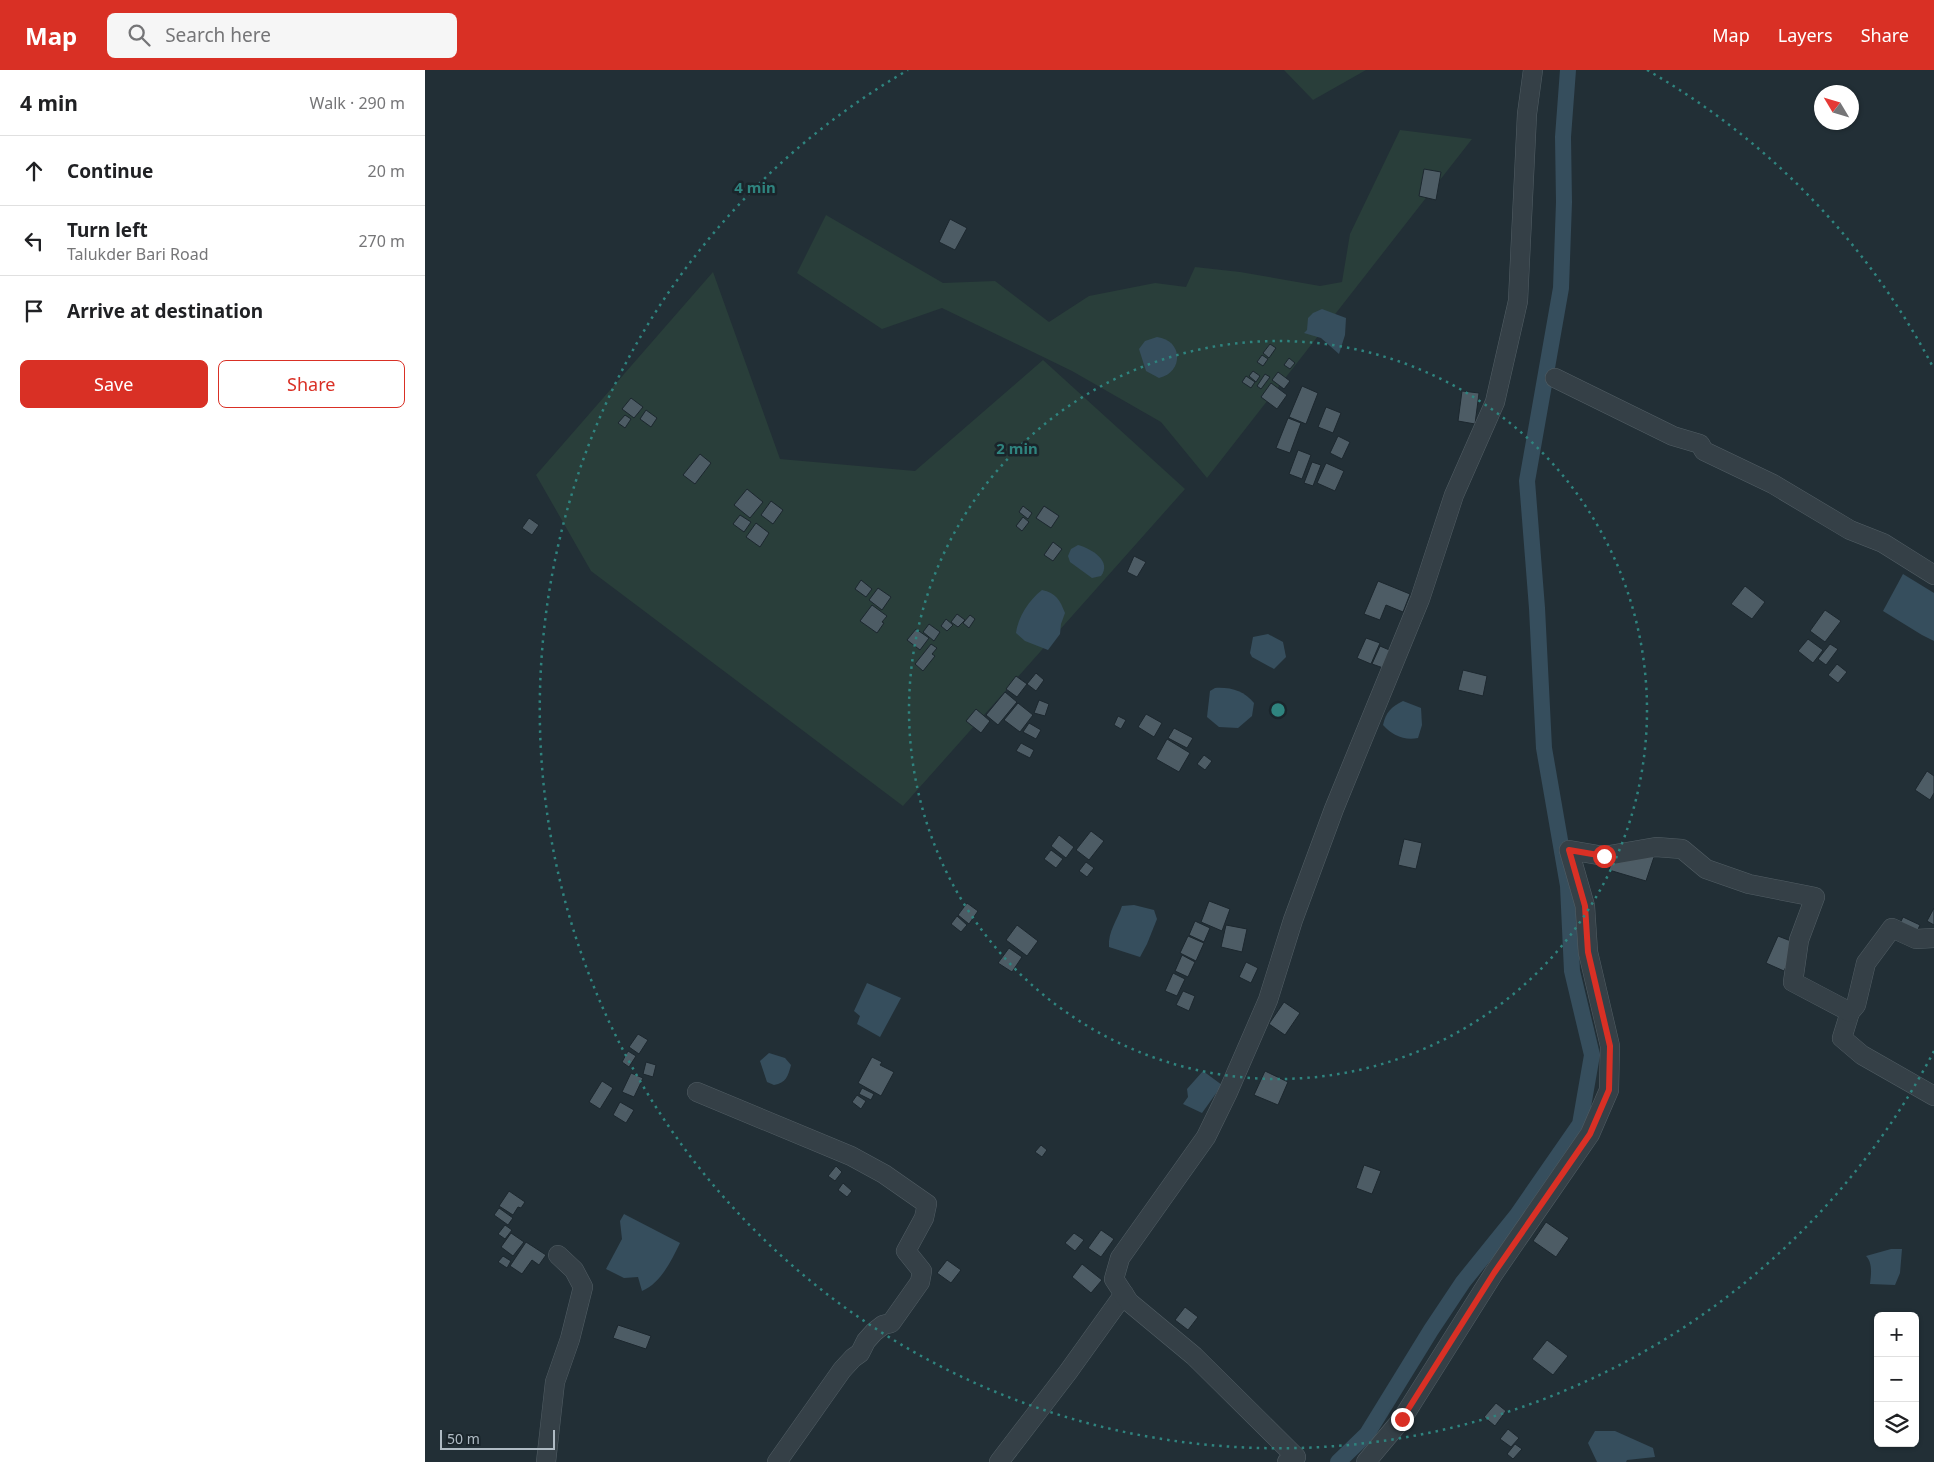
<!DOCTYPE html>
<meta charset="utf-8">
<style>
:root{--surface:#fff;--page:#f6f6f6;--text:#202124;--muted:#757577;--line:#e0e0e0;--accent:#d93025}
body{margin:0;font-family:"Noto Sans",sans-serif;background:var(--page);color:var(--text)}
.controls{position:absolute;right:15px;bottom:15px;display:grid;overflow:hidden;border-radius:8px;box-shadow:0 1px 4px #0004}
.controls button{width:45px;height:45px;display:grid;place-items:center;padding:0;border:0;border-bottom:1px solid var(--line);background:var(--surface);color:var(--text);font:25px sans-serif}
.compass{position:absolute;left:1389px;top:15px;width:45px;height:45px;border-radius:50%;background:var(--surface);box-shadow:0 1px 4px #0004;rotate:308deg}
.scale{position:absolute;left:15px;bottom:12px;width:115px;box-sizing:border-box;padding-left:5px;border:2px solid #afbbc4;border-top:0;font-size:14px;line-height:18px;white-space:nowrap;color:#afbbc4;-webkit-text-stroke:4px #1a252b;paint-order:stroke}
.stop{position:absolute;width:15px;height:15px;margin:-11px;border:4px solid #d93025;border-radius:50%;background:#fff}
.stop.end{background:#d93025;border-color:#fff;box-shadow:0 1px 5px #0008}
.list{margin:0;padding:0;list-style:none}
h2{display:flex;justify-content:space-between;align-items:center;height:65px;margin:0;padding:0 20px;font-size:21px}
h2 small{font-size:16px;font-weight:400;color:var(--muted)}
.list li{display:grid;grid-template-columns:32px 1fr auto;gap:15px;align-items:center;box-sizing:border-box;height:70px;padding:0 20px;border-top:1px solid var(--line)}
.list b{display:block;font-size:19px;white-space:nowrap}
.list p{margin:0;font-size:16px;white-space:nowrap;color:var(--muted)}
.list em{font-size:16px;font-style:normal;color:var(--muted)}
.actions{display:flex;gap:10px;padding:15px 20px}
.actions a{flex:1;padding:11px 0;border:1px solid var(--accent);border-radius:8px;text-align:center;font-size:18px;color:var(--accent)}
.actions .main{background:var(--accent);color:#fff}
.icon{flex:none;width:28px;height:28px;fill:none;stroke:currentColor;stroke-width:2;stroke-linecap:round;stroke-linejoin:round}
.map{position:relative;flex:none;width:1509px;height:1392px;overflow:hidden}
header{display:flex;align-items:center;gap:30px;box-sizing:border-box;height:70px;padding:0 25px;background:var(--accent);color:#fff}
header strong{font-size:24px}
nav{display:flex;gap:28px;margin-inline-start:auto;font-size:18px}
.search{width:350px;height:45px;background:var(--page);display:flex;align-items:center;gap:12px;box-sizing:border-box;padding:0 18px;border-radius:8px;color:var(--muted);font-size:19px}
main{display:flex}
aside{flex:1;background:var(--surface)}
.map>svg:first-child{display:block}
.green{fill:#293e3a}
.water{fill:#364e5d}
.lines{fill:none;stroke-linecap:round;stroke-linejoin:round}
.canal{stroke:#364e5d;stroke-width:16}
.building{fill:#4d5c65;stroke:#1c272e}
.minor-casing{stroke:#525e65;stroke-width:20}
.minor{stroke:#354047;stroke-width:19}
.route{stroke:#d93025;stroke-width:6}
.ring{fill:none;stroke:#2f847f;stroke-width:2.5;stroke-dasharray:2.5 5}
.centre{fill:#2f847f;stroke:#1a252b;stroke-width:2.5}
.ring-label{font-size:15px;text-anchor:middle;font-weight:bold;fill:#2f847f;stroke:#1a252b;stroke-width:5;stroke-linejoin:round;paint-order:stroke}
</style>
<header>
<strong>Map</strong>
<div class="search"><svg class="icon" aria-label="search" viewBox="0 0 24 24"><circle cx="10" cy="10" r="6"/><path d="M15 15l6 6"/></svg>Search here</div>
<nav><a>Map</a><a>Layers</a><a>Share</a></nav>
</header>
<main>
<aside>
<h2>4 min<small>Walk · 290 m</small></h2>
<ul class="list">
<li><svg class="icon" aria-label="ahead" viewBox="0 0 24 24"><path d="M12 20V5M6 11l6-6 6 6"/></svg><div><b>Continue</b></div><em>20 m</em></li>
<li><svg class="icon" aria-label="left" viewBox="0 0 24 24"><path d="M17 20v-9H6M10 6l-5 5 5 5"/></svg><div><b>Turn left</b><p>Talukder Bari Road</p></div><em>270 m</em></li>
<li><svg class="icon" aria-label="arrive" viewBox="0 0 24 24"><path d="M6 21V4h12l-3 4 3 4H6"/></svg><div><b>Arrive at destination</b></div></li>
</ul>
<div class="actions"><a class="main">Save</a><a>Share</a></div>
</aside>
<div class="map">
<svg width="1509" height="1392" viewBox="0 0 1509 1392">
<rect width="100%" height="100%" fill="#222f36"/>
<!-- green -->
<g class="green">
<path d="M859,0H941L888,30Z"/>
<path d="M975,60L1047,69L782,408L736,352L647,301L517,238L457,259L372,203L401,145L518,213L570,211L624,252L664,226L730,213L761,217L770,197L815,202L895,216L917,212L925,164Z"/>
<path d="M288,202L355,389L490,401L618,290L760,419L478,736L166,501L111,405Z"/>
</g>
<!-- water -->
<g class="water">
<path d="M897,239L921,248L920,265L914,284L896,268L879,263L882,260L883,248L888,243Z"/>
<path d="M732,267C758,270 759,302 734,308L721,301L714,279L720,271Z"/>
<path d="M653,475C667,479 687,491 676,506L667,508L645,492L643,486L646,479Z"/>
<path d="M1478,504L1509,523V571L1497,565L1458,541Z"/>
<path d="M617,520C631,523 635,530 640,543L636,554L635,564L623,580L600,571L591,563C593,547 604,530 617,520Z"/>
<path d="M843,564L858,572L861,587L849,599L827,587L825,583L828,567Z"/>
<path d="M790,618C806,617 819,621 829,633L827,646L813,658L794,657L782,647L785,621Z"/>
<path d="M978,631L996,638L997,655L993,668C979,671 967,665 958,655C961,642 966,637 978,631Z"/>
<path d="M709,835L729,840L732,849L722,874L715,887L684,877C683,861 692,851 697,836Z"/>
<path d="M442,913L476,928L455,967L432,954L435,946L429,941Z"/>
<path d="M344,983L360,988L366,995C363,1006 361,1013 349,1015L342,1012L335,991Z"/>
<path d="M778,1001L797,1015L777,1043L758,1034L763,1027L762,1019Z"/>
<path d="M199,1144L255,1173C246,1191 236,1213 217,1221L213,1207L199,1208L181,1199L197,1169L195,1151Z"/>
<path d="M1466,1179H1477L1475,1203L1470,1215L1445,1214C1446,1205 1448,1193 1441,1186Z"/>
<path d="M1170,1361H1190L1228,1378L1230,1387L1202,1390L1201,1392H1172L1163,1373Z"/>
</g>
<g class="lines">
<!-- canal -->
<path class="canal" d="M913,1392L942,1364L1006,1260L1038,1212L1092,1145L1155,1054L1167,985L1147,901L1143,816L1119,678L1112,538L1102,411L1136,218L1139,132L1138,67L1143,0"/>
</g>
<!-- building -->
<g class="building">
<path d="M999,99L1016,102L1011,130L994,126Z"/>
<path d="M525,149L542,158L530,180L514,172Z"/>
<path d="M845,274L851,278L844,288L838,283Z"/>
<path d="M837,285L843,289L838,296L832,292Z"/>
<path d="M864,288L870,293L865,299L859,295Z"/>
<path d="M828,301L835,306L831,312L824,306Z"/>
<path d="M853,302L865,311L859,319L847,310Z"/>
<path d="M840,304L845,307L836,319L832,316Z"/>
<path d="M821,306L830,312L826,318L817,312Z"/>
<path d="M846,313L862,325L852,339L836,327Z"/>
<path d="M877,316L893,323L881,354L864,347Z"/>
<path d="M1037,321L1054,323L1050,354L1033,351Z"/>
<path d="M206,328L218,337L209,348L197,339Z"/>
<path d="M901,337L916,343L908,363L893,357Z"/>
<path d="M221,340L232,348L226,357L215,349Z"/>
<path d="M200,345L206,349L200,358L193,353Z"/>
<path d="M863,348L876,353L865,383L851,378Z"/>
<path d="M913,366L925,372L917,389L905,383Z"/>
<path d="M873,380L886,385L877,409L864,404Z"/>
<path d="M275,384L286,393L270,414L258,405Z"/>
<path d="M887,392L896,395L888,416L879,413Z"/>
<path d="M901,393L919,401L910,421L892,413Z"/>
<path d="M322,419L338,432L325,448L309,435Z"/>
<path d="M346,431L358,440L348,454L336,445Z"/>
<path d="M598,436L607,443L603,449L594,442Z"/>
<path d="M619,436L634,446L626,458L611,448Z"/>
<path d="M315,445L326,452L319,462L308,454Z"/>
<path d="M598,447L604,452L597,461L591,456Z"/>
<path d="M104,448L114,455L107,465L97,458Z"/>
<path d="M331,453L344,463L335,477L321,467Z"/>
<path d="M628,472L637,479L628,491L619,485Z"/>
<path d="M709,486L721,492L712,507L702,502Z"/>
<path d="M436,510L447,519L441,527L430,519Z"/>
<path d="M953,511L985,524L978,542L961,535L955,550L939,544Z"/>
<path d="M1320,516L1340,532L1327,549L1306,534Z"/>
<path d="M453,518L466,527L457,540L444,530Z"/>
<path d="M447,535L462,546L457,552L459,553L452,563L435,551Z"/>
<path d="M1400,540L1416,551L1400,572L1385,561Z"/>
<path d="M532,544L540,550L533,557L526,552Z"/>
<path d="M545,545L550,549L544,558L538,553Z"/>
<path d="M521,549L528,555L522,561L516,556Z"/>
<path d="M504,554L515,562L509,571L498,562Z"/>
<path d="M491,559L504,568L495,580L482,570Z"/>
<path d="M941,568L955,573L946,594L932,588Z"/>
<path d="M1383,569L1398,580L1388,593L1373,581Z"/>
<path d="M506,574L512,578L507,584L510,586L498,601L490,594Z"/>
<path d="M1405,574L1413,579L1401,595L1393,589Z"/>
<path d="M955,576L969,582L961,599L947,594Z"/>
<path d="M1412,594L1422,602L1413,613L1403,605Z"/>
<path d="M1038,600L1062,606L1058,626L1033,620Z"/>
<path d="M611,603L619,610L611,621L602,614Z"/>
<path d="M591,606L602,614L592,627L581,619Z"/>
<path d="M580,622L592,632L573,655L561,645Z"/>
<path d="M614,630L624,634L620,646L609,643Z"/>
<path d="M593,633L608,645L595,662L579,650Z"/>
<path d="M551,639L565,651L556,663L541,651Z"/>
<path d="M721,644L737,653L729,667L713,657Z"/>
<path d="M693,646L701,650L696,659L689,655Z"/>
<path d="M604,653L616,660L611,669L598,662Z"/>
<path d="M749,658L768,668L762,678L743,668Z"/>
<path d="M742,669L765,683L754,702L731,689Z"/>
<path d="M596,673L609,680L605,688L591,681Z"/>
<path d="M779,685L787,691L780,700L772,694Z"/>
<path d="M1502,701L1509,706V723L1505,730L1490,720Z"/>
<path d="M666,761L679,771L664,790L651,780Z"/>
<path d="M634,765L649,777L641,788L626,776Z"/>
<path d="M979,769L997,773L991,799L973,795Z"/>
<path d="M1192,776L1229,787L1221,811L1184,800Z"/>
<path d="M626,780L638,789L631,798L619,789Z"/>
<path d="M661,792L669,798L662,807L654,801Z"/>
<path d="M784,831L805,839L797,861L776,852Z"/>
<path d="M542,833L553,841L544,854L533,845Z"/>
<path d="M1509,838V855L1502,851Z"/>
<path d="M532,846L542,855L536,862L526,854Z"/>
<path d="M1478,847L1495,855L1490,866L1473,858Z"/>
<path d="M770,851L785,858L779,872L764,865Z"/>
<path d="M592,855L613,871L602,886L581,870Z"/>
<path d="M801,855L822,859L817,882L796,877Z"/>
<path d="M763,866L779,873L771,891L755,883Z"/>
<path d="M1353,866L1371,873L1359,901L1341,893Z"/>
<path d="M584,878L597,887L587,902L573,893Z"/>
<path d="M757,885L770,892L763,907L750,901Z"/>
<path d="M821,892L833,898L826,913L814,907Z"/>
<path d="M748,903L760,909L752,926L740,921Z"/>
<path d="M758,921L770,926L764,941L751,935Z"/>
<path d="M859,932L875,943L860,965L844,954Z"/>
<path d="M213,964L223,970L214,984L204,977Z"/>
<path d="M203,981L211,986L204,997L197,992Z"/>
<path d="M447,987L457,992L455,995L469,1002L456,1026L433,1013Z"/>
<path d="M221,992L231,995L228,1007L218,1004Z"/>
<path d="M840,1001L863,1012L853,1035L829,1025Z"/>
<path d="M206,1003L218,1008L209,1027L197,1022Z"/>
<path d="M177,1011L188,1018L175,1039L164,1032Z"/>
<path d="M437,1018L449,1024L446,1030L434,1024Z"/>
<path d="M432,1025L441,1031L436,1039L427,1032Z"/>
<path d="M195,1032L209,1040L201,1053L188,1045Z"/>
<path d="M616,1075L622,1080L617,1087L610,1082Z"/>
<path d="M939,1095L956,1101L947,1124L931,1118Z"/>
<path d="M411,1096L417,1102L410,1111L403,1106Z"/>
<path d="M418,1113L427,1121L422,1127L413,1120Z"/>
<path d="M84,1121L100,1132L96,1138L93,1137L88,1145L74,1136Z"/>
<path d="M74,1138L88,1148L83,1155L69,1145Z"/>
<path d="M1121,1152L1144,1168L1131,1187L1108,1171Z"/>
<path d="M80,1155L87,1160L80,1169L73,1164Z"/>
<path d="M676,1160L689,1169L676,1187L663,1178Z"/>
<path d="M86,1163L99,1172L88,1186L76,1177Z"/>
<path d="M649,1163L659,1170L650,1181L640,1173Z"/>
<path d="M101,1172L121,1185L114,1195L107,1190L97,1204L85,1196Z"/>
<path d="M78,1186L86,1191L82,1198L73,1192Z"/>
<path d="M522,1190L536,1200L526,1213L512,1203Z"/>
<path d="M657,1194L677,1210L666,1223L647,1207Z"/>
<path d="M760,1237L773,1247L763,1260L750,1250Z"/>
<path d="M193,1255L226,1266L221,1279L188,1268Z"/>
<path d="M1122,1270L1143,1286L1128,1305L1107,1289Z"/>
<path d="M1071,1333L1081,1341L1070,1356L1059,1347Z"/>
<path d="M1083,1359L1094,1368L1086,1377L1075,1369Z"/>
<path d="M1090,1374L1097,1379L1088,1389L1082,1384Z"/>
</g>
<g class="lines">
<!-- minor casing -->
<g class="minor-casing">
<g id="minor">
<path d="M1130,308L1248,366L1275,374L1279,381L1348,414L1425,460L1458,473L1509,505"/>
<path d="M1425,942L1417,968L1437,985L1509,1026"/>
<path d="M272,1022L426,1086L459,1104L502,1134L499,1148L481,1181L497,1201L495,1212L466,1253L458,1255L449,1262L441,1271L435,1283L428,1288L417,1300L352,1392"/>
<path d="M121,1392L130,1312L145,1269L158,1217L149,1200L133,1185"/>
<path d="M574,1392L643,1302L699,1224"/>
<path d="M862,1392L871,1387L769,1286L704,1232L689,1209L695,1188L781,1067L803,1022L843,930L868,850L909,739L995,529L1029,425L1070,332L1093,231L1102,44L1108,0"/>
<path d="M941,1392L977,1349L1069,1203L1165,1064L1184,1020L1185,976L1163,882L1160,836L1144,780L1179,786L1231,777L1257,779L1281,799L1324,814L1390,827L1374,870L1368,912L1425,942L1431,935L1441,893L1467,858L1491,869L1509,868"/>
</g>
</g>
<!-- minor -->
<use href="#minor" class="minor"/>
</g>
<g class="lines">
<!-- route -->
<path class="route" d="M977,1349L1069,1203L1165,1064L1184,1020L1185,976L1163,882L1160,836L1144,780L1179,786"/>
</g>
<!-- distance rings -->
<g class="ring">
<circle cx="853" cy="640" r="369"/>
<path d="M1509 981A739 739 0 1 1 483 0M1222 0A739 739 0 0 1 1509 299"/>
</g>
<circle cx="853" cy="640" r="8" class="centre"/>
<g class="ring-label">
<text x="330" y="123">4 min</text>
<text x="592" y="384">2 min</text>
</g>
</svg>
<div class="controls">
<button>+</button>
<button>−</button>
<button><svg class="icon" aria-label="layers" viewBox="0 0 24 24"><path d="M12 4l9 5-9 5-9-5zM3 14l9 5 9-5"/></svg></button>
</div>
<svg class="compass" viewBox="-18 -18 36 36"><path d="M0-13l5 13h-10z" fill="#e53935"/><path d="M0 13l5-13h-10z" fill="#757577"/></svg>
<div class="scale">50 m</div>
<div class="stop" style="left:1179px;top:786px"></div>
<div class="stop end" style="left:977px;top:1349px"></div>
</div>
</main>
